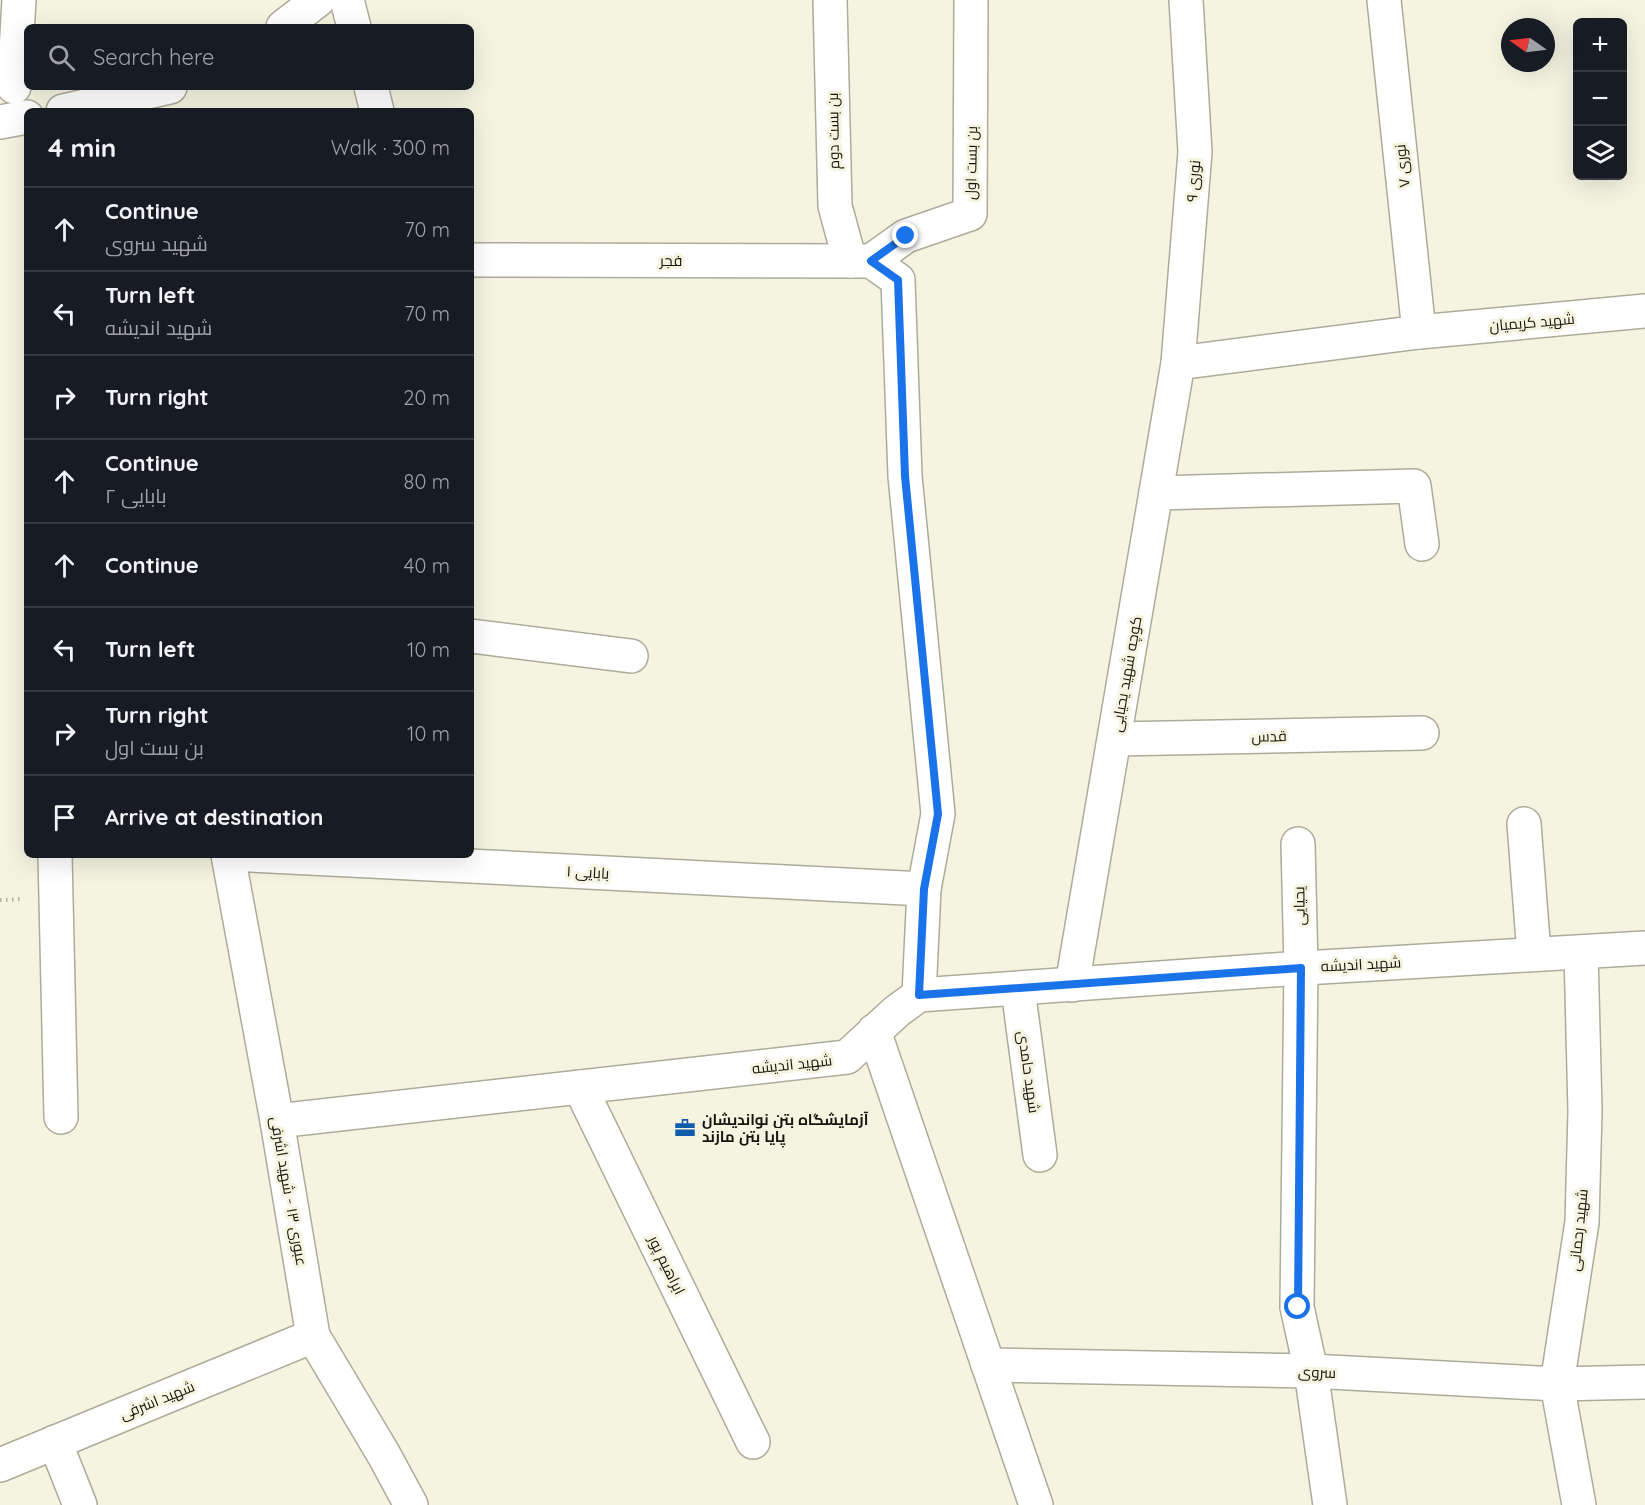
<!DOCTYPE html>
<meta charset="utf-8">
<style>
:root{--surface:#171b24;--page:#20242c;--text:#f1f3f6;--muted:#9ea1a6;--line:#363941}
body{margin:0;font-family:Quicksand,Cairo,sans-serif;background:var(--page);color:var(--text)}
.controls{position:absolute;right:18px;top:18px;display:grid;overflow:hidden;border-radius:9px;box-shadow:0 6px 24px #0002}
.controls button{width:54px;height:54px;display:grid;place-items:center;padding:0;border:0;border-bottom:2px solid var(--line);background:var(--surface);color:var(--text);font:30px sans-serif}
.compass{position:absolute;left:1501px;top:18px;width:54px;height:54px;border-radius:50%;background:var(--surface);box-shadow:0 6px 24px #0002;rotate:284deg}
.stop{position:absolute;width:18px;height:18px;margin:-14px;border:4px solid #1a73e8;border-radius:50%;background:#fff}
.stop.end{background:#1a73e8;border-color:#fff;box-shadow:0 2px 6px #0008}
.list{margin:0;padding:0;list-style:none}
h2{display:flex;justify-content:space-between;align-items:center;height:78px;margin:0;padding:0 24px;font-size:26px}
h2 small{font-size:20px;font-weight:400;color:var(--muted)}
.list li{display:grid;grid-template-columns:39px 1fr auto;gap:18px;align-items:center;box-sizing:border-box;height:84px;padding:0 24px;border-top:2px solid var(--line)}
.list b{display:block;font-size:22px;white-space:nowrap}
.list p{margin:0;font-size:20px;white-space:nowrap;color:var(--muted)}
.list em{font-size:20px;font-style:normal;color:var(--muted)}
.icon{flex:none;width:33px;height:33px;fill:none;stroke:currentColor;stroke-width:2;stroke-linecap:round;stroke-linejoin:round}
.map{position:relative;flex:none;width:1645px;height:1505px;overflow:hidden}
.search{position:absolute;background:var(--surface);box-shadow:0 6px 24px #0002;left:24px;top:24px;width:450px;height:66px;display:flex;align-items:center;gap:15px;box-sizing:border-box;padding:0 21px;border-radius:9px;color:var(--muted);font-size:22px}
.panel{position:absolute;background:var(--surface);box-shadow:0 6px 24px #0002;left:24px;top:108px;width:450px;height:750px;border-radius:9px}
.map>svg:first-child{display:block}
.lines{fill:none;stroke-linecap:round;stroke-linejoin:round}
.minor-casing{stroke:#adac9a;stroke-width:36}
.path{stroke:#b2b1a1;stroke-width:4;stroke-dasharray:1.5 4.5;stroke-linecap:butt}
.minor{stroke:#fff;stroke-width:33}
.route{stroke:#1a73e8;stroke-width:8}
.labels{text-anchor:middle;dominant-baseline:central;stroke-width:6;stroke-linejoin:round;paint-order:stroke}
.street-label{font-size:15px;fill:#16150e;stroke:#f5f4e1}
.poi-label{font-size:15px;font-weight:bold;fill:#16150e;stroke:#f5f4e1;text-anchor:start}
</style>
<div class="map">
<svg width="1645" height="1505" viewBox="0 0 1645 1505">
<rect width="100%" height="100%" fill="#f5f4e1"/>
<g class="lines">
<!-- minor casing -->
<g class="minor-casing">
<g id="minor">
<path d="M347,0L354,27"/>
<path d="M830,0L835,206L850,261"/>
<path d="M1384,0L1419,332"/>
<path d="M283,27L318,0"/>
<path d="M14,87L19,0"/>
<path d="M371,87L377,111"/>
<path d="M63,111L170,87"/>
<path d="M0,122L27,117"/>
<path d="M471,260L871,261"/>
<path d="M871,261L898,280L905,476L938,814L924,889L919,995"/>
<path d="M871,261L906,236L970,214L971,0"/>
<path d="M1178,363L1419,332L1645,311"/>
<path d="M1157,493L1414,486L1422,544"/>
<path d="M471,636L631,656"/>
<path d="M1115,739L1422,733"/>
<path d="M1524,824L1534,954"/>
<path d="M1298,844L1301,968L1297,1307L1311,1371L1330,1505"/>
<path d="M55,855L61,1117"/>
<path d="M228,855L277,1121L313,1336L384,1455L411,1505"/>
<path d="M251,855L924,889"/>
<path d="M1072,985L1178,363L1195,152L1186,0"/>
<path d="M1018,989L1040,1155"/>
<path d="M874,1031L1036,1505"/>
<path d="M580,1087L753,1442"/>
<path d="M277,1121L847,1057L897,1011L919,995L1287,969L1645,948"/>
<path d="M988,1365L1311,1371L1557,1384L1645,1382"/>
<path d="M55,1442L80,1505"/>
<path d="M0,1465L313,1336"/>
<path d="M1579,1505L1557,1384L1582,1222L1585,1111L1581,952"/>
</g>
</g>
<!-- path -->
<path class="path" d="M0,900L22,899"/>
<!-- minor -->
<use href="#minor" class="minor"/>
</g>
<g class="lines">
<!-- route -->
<path class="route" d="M906,236L871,261L898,280L905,476L938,814L924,889L919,995L1301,968L1298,1307"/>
</g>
<!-- icons -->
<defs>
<g id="office-bare" transform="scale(1.62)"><path d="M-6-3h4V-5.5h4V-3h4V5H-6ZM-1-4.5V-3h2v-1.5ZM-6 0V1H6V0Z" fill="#105baa" stroke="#f5f4e1" stroke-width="2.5" paint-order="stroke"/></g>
</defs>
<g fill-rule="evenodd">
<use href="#office-bare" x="685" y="1128"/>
</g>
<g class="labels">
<!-- street labels -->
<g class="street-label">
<text transform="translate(833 131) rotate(-91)">بن بست دوم</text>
<text transform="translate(971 163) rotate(-89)">بن بست اول</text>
<text transform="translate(1402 166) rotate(-96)">نوری ۷</text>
<text transform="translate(1193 181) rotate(-85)">نوری ۹</text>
<text x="671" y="260">فجر</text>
<text transform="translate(1532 322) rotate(-5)">شهید کریمیان</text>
<text transform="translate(1126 674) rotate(-80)">کوچه شهید یحیایی</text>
<text transform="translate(1269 736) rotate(-1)">قدس</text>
<text transform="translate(588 872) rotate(3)">بابایی ۱</text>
<text transform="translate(1299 906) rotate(-91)">یحیایی</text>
<text transform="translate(1361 964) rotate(-3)">شهید اندیشه</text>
<text transform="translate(792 1064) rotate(-6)">شهید اندیشه</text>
<text transform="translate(1029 1072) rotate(82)">شهید حامدی</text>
<text transform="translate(289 1191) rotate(80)">عبوری ۱۳ - شهید اشرفی</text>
<text transform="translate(1578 1230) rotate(-84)">شهید رحمانی</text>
<text transform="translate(667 1265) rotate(64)">ابراهیم پور</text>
<text transform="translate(1317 1372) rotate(2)">سروی</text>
<text transform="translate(157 1400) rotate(-22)">شهید اشرفی</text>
</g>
<!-- poi labels -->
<g class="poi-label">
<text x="702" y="1119">آزمایشگاه بتن نواندیشان<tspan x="702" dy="17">پایا بتن مازند</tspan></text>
</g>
</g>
</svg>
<div class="controls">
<button>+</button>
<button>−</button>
<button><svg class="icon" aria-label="layers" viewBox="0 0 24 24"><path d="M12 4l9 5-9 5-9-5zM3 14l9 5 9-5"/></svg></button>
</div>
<svg class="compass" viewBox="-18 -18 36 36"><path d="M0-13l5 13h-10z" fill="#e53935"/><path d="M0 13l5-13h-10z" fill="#9ea1a6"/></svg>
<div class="stop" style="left:1298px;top:1307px"></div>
<div class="stop end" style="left:906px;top:236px"></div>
<div class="search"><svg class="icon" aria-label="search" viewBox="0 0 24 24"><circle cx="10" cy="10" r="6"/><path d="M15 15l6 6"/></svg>Search here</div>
<section class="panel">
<h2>4 min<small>Walk · 300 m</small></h2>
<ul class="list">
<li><svg class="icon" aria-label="ahead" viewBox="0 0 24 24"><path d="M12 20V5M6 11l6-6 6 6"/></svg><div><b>Continue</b><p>شهید سروی</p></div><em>70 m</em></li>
<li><svg class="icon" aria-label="left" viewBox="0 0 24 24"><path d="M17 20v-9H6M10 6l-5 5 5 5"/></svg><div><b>Turn left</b><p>شهید اندیشه</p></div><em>70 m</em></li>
<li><svg class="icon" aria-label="right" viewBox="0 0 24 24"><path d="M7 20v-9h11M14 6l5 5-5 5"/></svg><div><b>Turn right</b></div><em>20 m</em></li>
<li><svg class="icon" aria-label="ahead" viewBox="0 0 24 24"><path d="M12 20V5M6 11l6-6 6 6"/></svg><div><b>Continue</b><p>بابایی ۲</p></div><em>80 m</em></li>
<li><svg class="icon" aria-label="ahead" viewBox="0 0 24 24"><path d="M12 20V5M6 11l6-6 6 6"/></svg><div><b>Continue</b></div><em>40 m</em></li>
<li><svg class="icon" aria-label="left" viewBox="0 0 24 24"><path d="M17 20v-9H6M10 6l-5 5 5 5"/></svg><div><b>Turn left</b></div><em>10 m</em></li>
<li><svg class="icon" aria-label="right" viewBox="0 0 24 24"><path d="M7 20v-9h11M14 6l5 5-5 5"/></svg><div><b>Turn right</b><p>بن بست اول</p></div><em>10 m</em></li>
<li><svg class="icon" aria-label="arrive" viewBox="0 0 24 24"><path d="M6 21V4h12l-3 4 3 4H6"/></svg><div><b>Arrive at destination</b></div></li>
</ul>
</section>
</div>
